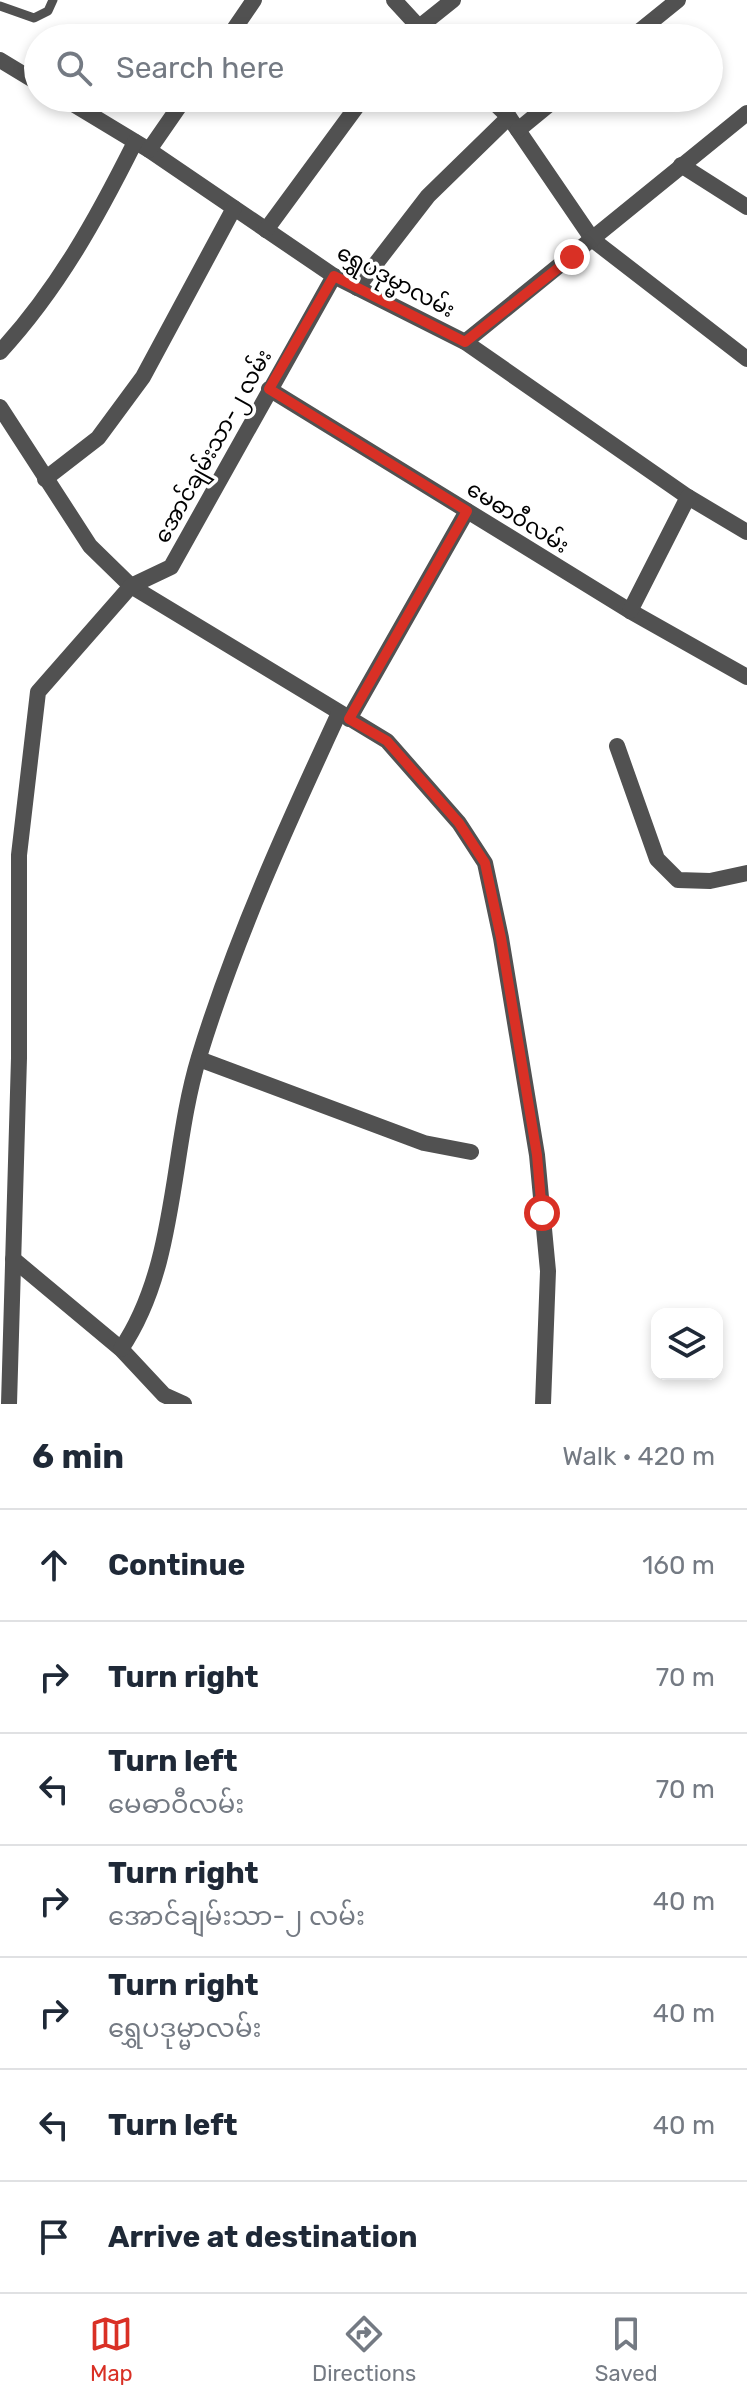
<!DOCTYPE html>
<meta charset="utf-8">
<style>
:root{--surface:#fff;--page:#f2f2f3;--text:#1f2937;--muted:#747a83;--line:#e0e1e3;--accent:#d93025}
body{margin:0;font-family:Rubik,"Noto Sans Myanmar",sans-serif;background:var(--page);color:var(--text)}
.controls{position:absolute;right:24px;bottom:24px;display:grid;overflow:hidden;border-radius:16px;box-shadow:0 4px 12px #0003}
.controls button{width:72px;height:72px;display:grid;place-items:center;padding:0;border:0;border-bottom:2px solid var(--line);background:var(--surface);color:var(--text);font:40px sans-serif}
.stop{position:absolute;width:24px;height:24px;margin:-18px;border:6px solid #d93025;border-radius:50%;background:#fff}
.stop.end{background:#d93025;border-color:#fff;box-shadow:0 2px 8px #0008}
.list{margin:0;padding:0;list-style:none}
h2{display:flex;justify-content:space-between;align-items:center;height:104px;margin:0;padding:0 32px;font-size:34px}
h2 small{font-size:26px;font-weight:400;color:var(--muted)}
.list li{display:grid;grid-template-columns:52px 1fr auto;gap:24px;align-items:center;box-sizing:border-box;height:112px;padding:0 32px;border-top:2px solid var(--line)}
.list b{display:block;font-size:30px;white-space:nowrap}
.list p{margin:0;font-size:26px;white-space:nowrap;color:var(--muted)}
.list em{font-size:26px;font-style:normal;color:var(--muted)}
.icon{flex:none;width:44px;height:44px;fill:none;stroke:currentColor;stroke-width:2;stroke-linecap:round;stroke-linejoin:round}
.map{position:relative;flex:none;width:747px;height:1404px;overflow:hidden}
.search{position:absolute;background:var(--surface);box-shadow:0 4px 12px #0003;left:24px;right:24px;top:24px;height:88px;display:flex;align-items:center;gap:20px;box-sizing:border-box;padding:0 28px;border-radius:44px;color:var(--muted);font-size:30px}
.sheet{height:888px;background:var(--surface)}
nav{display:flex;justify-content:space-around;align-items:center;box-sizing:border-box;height:112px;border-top:2px solid var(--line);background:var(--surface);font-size:22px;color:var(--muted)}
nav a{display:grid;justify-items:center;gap:4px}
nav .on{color:var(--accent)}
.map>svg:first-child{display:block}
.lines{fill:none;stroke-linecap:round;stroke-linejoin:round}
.lane{stroke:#515151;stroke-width:9}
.street{stroke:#515151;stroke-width:16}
.route{stroke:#d93025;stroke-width:10}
.labels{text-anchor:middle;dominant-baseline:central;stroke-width:7;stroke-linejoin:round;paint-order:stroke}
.street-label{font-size:22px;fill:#000;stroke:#fff}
</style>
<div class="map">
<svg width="747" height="1404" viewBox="0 0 747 1404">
<rect width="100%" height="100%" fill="#fff"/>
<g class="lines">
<!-- lane -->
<path class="lane" d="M0,6L34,18L48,11L53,0"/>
<!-- street -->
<g class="street">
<path d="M394,0L429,38"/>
<path d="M418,28L453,0"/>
<path d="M228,38L254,0"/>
<path d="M631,38L678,0"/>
<path d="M0,60L38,83"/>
<path d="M63,98L149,150L334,276L465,342L688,497L747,532"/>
<path d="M489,98L509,117L593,240L747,359"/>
<path d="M518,130L557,98"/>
<path d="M149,150L185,98"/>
<path d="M681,165L747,207"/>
<path d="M266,230L363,98"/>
<path d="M357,288L428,196L509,117"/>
<path d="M465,342L747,113"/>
<path d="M0,352C58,289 97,218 135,142"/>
<path d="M269,389L630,611L747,677"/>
<path d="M0,407L90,546L131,586L387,741L459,823L485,863L501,938L537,1155L548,1271L543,1404"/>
<path d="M45,479L98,438L143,377L234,208"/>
<path d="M630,611L688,497"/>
<path d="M349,719L467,511"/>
<path d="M617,746L657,859L678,880L710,881L747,873"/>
<path d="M199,1059L424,1143L471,1152"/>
<path d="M13,1259L121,1349L164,1395L184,1404"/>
<path d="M121,1349C178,1265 170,1152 199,1057C235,939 287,825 339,713"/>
<path d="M9,1404L19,1058V855L38,692L131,586L171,567L334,276"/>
</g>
</g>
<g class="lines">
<!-- route -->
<path class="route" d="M542,1213L537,1155L501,938L485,863L459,823L387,741L349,719L467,511L269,389L334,276L465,342L572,257"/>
</g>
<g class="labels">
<!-- street labels -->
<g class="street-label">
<text transform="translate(396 281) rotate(28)">ရွှေပဒုမ္မာလမ်း</text>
<text transform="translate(213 446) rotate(-61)">အောင်ချမ်းသာ-၂ လမ်း</text>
<text transform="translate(518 517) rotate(32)">မေဓာဝီလမ်း</text>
</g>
</g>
</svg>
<div class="controls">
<button><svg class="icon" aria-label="layers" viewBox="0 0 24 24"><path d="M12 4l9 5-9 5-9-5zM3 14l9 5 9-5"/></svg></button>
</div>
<div class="stop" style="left:542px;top:1213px"></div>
<div class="stop end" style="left:572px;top:257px"></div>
<div class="search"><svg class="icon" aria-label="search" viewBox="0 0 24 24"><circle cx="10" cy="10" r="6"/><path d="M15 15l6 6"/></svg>Search here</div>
</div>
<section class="sheet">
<h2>6 min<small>Walk · 420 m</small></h2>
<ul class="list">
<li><svg class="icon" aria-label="ahead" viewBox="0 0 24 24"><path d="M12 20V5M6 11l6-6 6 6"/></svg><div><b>Continue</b></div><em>160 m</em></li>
<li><svg class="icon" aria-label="right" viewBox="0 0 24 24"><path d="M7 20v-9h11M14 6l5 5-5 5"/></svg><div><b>Turn right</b></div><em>70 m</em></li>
<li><svg class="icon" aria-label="left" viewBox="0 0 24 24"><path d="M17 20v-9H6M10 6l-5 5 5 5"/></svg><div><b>Turn left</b><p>မေဓာဝီလမ်း</p></div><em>70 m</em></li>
<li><svg class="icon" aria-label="right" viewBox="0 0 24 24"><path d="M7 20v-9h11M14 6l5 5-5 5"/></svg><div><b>Turn right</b><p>အောင်ချမ်းသာ-၂ လမ်း</p></div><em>40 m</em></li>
<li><svg class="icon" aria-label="right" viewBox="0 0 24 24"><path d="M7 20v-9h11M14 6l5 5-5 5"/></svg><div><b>Turn right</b><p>ရွှေပဒုမ္မာလမ်း</p></div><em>40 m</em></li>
<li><svg class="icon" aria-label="left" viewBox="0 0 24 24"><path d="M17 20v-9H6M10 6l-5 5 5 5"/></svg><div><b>Turn left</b></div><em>40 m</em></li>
<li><svg class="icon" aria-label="arrive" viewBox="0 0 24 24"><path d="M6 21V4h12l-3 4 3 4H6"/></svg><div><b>Arrive at destination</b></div></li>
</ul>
</section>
<nav>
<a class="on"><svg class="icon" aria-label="map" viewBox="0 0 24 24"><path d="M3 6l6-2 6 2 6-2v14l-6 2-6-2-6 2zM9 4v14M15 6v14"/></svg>Map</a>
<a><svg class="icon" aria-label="directions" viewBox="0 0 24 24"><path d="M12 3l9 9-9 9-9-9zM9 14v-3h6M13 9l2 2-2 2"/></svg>Directions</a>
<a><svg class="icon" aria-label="saved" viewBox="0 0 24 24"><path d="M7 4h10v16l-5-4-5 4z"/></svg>Saved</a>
</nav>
